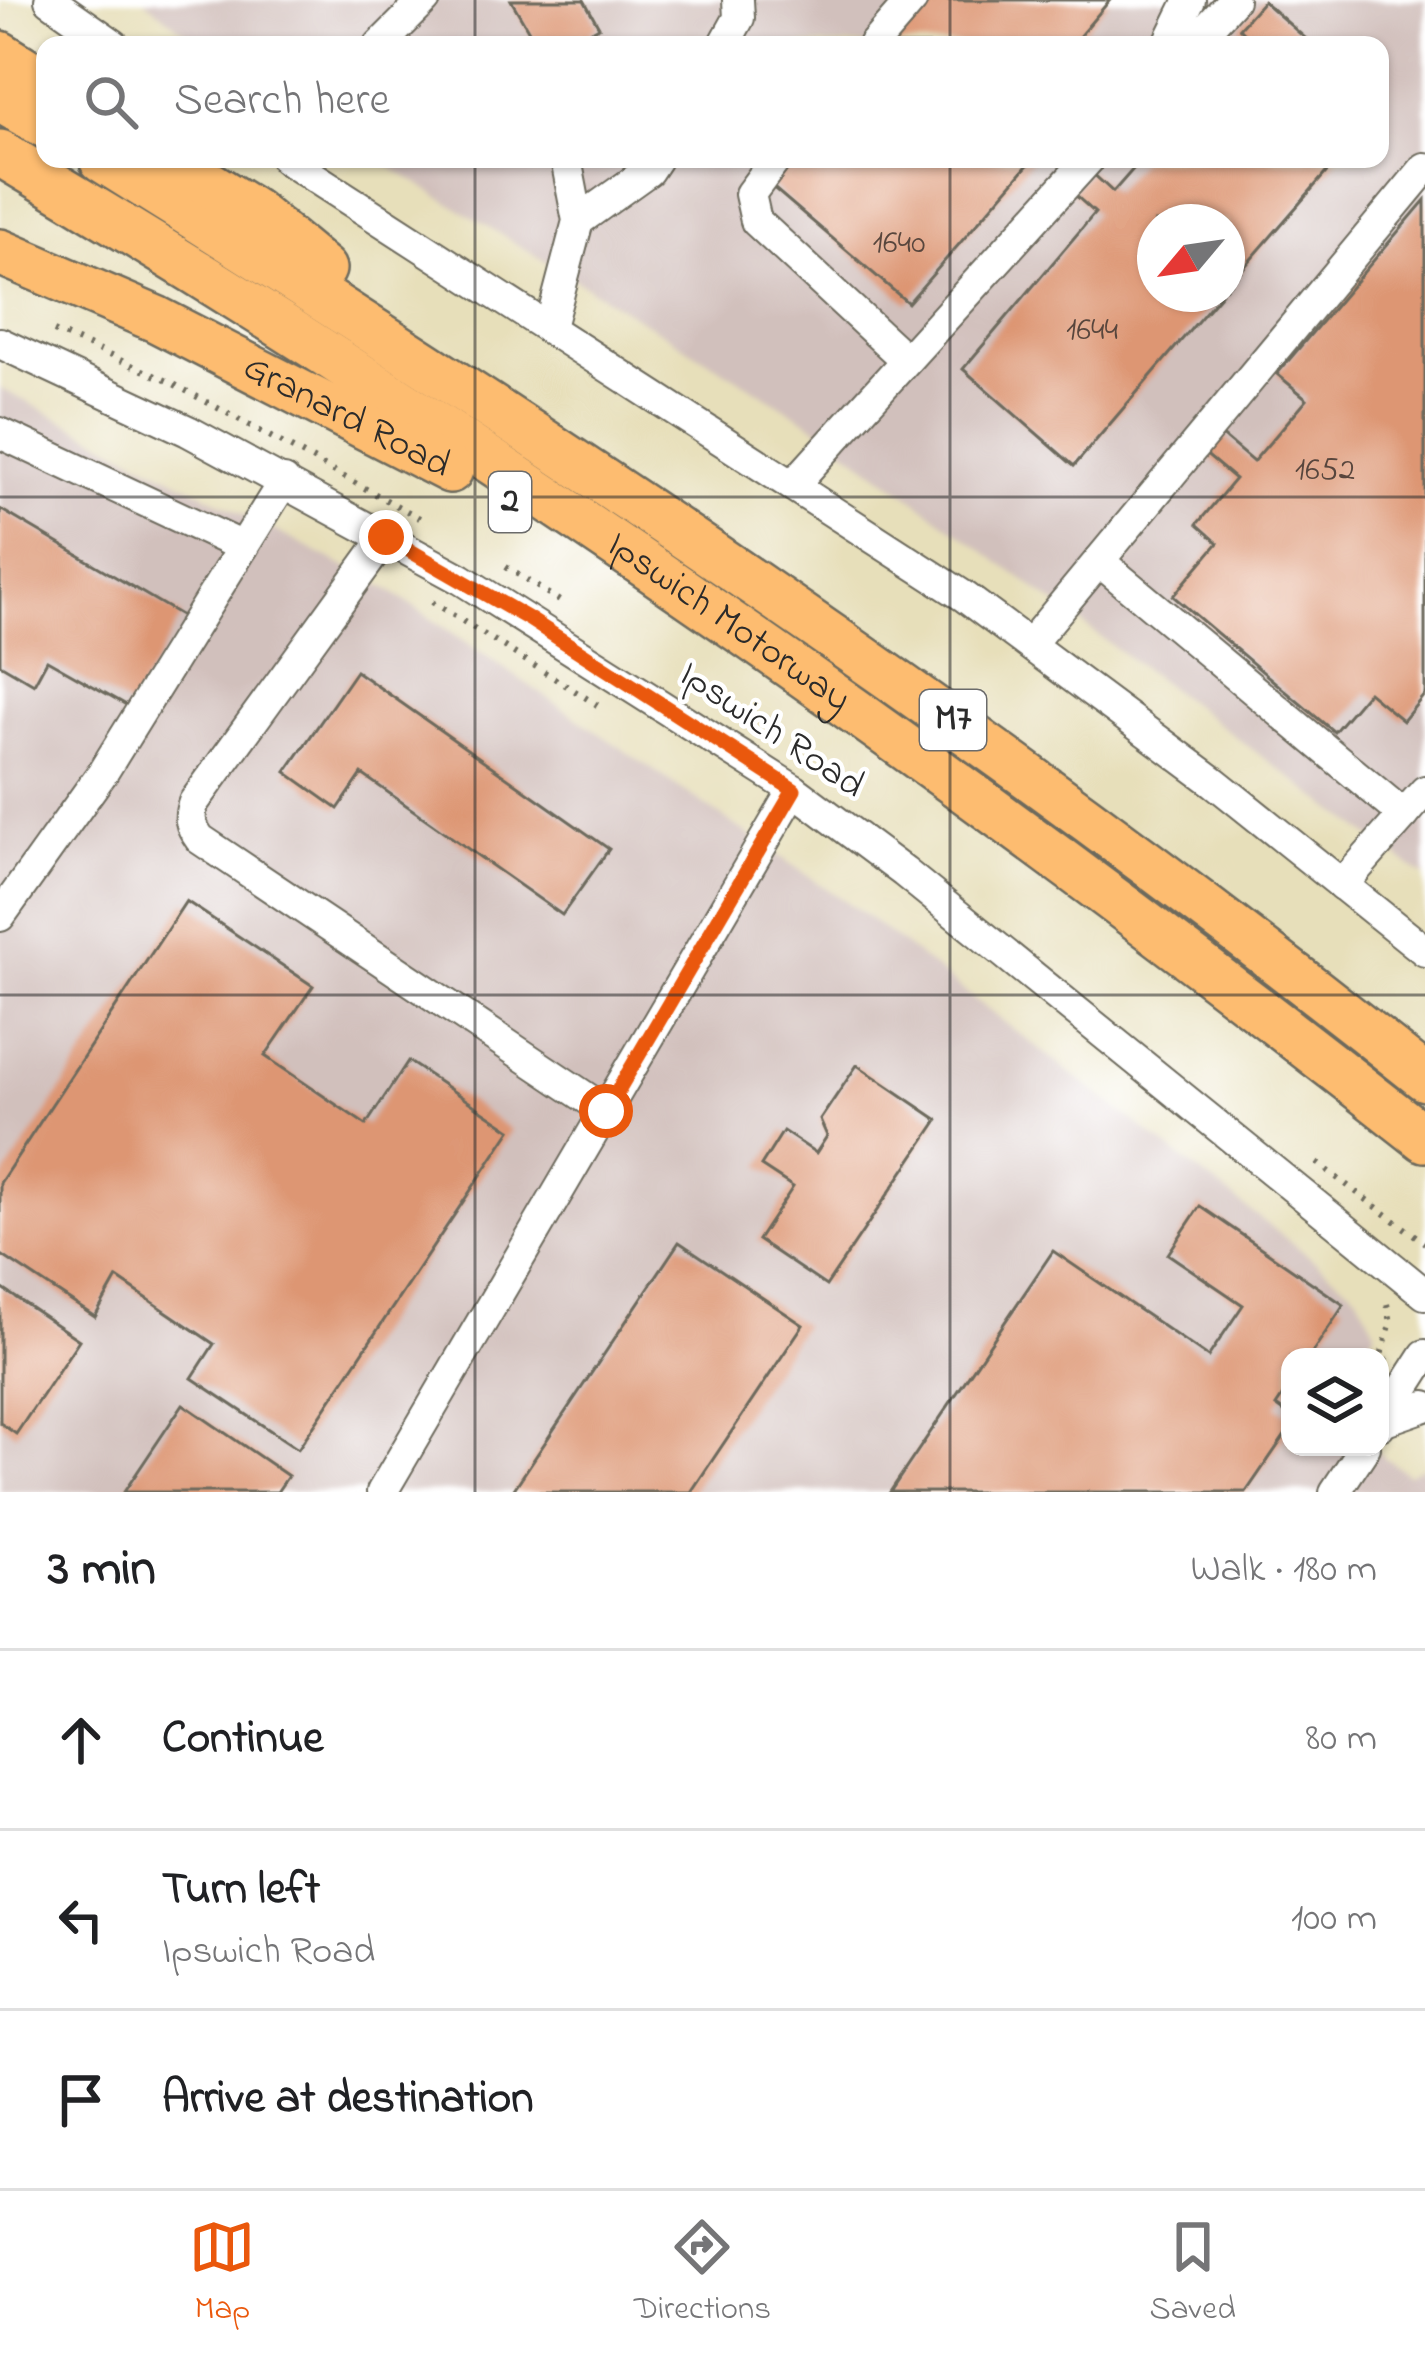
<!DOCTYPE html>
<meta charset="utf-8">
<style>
:root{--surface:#fff;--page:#f6f6f6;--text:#202124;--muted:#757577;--line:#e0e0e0;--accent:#ea580c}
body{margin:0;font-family:"Indie Flower",sans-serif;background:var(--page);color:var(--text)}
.controls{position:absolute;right:36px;bottom:36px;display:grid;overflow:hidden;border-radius:24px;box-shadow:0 3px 9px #0004}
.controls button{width:108px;height:108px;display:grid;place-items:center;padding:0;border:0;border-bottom:3px solid var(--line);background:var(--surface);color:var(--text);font:60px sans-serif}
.compass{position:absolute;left:1137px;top:204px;width:108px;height:108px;border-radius:50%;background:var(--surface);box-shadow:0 3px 9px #0004;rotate:241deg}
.stop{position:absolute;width:36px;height:36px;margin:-27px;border:9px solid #ea580c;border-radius:50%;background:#fff}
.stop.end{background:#ea580c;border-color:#fff;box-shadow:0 3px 12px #0008}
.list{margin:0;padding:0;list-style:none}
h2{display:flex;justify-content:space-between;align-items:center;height:156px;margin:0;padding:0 48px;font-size:51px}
h2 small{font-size:39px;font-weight:400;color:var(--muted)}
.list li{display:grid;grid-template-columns:78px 1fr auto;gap:36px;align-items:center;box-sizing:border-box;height:180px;padding:0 48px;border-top:3px solid var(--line)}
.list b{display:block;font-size:45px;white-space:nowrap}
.list p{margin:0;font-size:39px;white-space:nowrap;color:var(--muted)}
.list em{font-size:39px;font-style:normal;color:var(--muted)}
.icon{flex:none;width:66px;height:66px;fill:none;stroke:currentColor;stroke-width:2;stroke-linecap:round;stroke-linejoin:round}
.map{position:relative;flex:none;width:1425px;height:1492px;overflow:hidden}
.search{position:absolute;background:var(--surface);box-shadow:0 3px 9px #0004;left:36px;right:36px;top:36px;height:132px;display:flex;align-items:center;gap:30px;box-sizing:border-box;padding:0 42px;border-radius:24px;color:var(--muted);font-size:45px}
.sheet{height:696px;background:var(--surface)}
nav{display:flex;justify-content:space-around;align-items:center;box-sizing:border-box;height:168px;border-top:3px solid var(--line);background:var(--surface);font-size:33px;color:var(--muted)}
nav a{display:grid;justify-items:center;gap:6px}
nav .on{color:var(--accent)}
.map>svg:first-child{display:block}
.industrial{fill:#d1c0bc;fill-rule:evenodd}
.building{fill:#dd9673}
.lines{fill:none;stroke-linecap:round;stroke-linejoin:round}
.minor-casing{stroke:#6d6a5d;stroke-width:34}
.highway-casing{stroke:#6d6a5d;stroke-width:50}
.path{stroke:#6d6a5d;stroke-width:6;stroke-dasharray:3 9;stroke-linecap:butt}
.minor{stroke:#fff;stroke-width:30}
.highway{stroke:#fdbc70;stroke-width:45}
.route{stroke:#ea580c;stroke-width:15}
.grid{fill:none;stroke:#2b2b2b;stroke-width:3;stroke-opacity:0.55}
.labels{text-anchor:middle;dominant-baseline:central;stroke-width:9;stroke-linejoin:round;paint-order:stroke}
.number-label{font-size:33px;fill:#58463d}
.shield{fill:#fff;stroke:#6b6b6b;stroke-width:3}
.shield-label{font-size:36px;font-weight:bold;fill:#2b2b2b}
.street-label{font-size:39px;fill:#2b2b2b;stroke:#fff}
</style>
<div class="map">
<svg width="1425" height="1492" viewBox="0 0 1425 1492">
<rect width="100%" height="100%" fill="#fff"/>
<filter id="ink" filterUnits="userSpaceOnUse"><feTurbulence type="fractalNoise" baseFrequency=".00833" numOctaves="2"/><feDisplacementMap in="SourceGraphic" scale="24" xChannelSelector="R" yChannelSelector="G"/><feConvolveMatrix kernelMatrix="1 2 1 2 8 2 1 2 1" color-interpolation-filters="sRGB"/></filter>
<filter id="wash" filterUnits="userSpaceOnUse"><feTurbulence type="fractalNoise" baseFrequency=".004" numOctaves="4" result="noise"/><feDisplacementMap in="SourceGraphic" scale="48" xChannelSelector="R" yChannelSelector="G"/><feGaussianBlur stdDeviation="2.7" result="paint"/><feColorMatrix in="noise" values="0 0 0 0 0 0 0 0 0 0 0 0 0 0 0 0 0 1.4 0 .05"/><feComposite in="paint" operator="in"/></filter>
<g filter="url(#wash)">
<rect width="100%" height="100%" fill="#e7dfba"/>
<!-- industrial -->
<g class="industrial">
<path d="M144,0H1425V877L809,422L377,159H1380V45H202ZM1155,222H1227V294H1155Z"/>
<path d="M0,388L388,589L857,909L1357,1293L1376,1330L1361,1357H1290V1447H1370L1408,1474L1425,1465V1492H0Z"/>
</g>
<g id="blocks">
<!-- building -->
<g class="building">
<path d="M511,0H584L599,27L590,32L596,45H537Z"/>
<path d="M925,0H1110L1072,45H887Z"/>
<path d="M1263,1L1313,45H1243L1249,38L1239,28Z"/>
<path d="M791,159H1033L908,303L769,184Z"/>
<path d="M1142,159H1338L1227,287V222H1155V294H1221L1074,466L963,369L1095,213L1072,192L1090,171L1113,192Z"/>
<path d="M1425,200V694L1403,721L1368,692L1334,732L1173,596L1218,543L1197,524L1235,479L1203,452L1219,433L1253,462L1307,399L1277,374Z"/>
<path d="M0,509L182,616L130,707L47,660L34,684L0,664Z"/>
<path d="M356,671L609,849L562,915L362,774L338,809L286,772Z"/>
<path d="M186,901L313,986L265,1056L366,1125L408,1061L511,1130L298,1449L192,1378L214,1344L117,1278L95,1317L0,1254V1183Z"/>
<path d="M857,1065L938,1120L826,1286L758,1240L793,1187L761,1166L783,1131L816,1153L827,1136L820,1120Z"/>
<path d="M1200,1206L1344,1305L1309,1357H1290V1385L1276,1406L1290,1416V1428L1246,1492H890L1053,1251L1208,1357L1243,1305L1168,1254Z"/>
<path d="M679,1242L803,1325L691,1492H512Z"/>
<path d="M0,1287L79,1340L16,1434L0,1423Z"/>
<path d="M183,1404L288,1476L277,1492H124Z"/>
</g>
</g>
</g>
<g filter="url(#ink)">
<use href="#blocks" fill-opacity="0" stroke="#6d6a5d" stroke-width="3"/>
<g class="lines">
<!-- minor casing -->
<g class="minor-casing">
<g id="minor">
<path d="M50,0L114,45"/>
<path d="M380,45L425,0"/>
<path d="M724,45L739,18L738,0"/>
<path d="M873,45L912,0"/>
<path d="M1168,45L1190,0"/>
<path d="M1192,45L1233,0"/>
<path d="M286,159L965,597L1214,782L1425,951"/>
<path d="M776,159L750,194L756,221L906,360"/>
<path d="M578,221L648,171L656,159"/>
<path d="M550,327L578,221L566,159"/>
<path d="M0,343L188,431L461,579L794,790L904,872L1425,1294"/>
<path d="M0,433L243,547"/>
<path d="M793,485L1089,159"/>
<path d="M386,537L194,802C188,818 190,825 200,839L606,1111"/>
<path d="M1099,561L1404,815"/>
<path d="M1030,644L1425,168"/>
<path d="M1342,885L1425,791"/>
<path d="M0,916L103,772L284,481"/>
<path d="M1382,1421L1425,1406"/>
<path d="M1380,1425L1425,1355"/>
<path d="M382,1492L794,790"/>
<path d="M1335,1492L1365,1447"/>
</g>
</g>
<!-- highway casing -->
<g class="highway-casing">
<g id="highway">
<path d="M0,54L45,82"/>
<path d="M0,99L45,125"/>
<path id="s1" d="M0,153C498,448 971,781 1425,1139"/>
<path d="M102,159C559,444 1004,741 1425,1078"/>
<path d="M169,159L254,212L323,269"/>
<path id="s2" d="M0,252L156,319L450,470"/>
</g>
</g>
<!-- path -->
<g class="path">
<path d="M54,331L170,382L427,522"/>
<path d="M506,567L566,605"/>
<path d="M432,602L599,706"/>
<path d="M1317,1163L1425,1243"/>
<path d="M1387,1304L1391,1322L1381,1356L1389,1362"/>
</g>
<!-- minor -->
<use href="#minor" class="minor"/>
<!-- highway -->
<use href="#highway" class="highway"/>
</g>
</g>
<g class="lines" filter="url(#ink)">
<!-- route -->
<path class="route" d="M386,537L529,619L794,790L606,1111"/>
</g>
<!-- grid -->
<path class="grid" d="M475,0V45M950,0V45M475,159V1492M950,159V1492M0,497H1425M0,995H1425"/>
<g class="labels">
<!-- number labels -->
<g class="number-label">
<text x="899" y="244">1640</text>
<text x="1092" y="331">1644</text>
<text x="1325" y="471">1652</text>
</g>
<!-- shield labels -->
<g class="shield">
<rect x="489" y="472" width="42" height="60" rx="9"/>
<rect x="920" y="690" width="66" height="60" rx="9"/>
</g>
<g class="shield-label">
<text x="510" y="502">2</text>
<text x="953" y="720">M7</text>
</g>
<!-- street labels -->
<g class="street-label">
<text stroke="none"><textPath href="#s2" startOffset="384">Granard Road</textPath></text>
<text stroke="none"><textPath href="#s1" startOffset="867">Ipswich Motorway</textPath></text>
<text transform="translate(771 731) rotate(34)">Ipswich Road</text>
</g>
</g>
</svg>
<div class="controls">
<button><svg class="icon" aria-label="layers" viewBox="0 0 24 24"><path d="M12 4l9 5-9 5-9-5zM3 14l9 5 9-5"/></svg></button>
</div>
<svg class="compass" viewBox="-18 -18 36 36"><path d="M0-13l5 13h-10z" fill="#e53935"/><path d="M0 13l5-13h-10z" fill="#757577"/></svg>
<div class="stop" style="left:606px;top:1111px"></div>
<div class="stop end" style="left:386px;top:537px"></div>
<div class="search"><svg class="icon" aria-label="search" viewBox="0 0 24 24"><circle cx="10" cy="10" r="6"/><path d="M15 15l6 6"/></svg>Search here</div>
</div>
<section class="sheet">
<h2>3 min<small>Walk · 180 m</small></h2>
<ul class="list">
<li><svg class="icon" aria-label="ahead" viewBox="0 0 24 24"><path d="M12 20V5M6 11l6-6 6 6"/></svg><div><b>Continue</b></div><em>80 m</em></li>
<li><svg class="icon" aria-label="left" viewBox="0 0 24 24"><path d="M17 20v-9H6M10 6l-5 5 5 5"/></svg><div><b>Turn left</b><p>Ipswich Road</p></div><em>100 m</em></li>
<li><svg class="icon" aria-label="arrive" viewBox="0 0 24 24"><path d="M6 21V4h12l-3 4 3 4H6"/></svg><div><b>Arrive at destination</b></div></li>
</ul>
</section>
<nav>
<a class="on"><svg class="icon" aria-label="map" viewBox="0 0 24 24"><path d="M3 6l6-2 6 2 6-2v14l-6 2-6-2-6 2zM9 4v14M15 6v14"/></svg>Map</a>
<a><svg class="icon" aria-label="directions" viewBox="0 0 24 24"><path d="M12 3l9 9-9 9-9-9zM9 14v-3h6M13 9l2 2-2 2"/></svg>Directions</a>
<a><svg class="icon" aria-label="saved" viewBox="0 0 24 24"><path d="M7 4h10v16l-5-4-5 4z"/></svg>Saved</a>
</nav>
